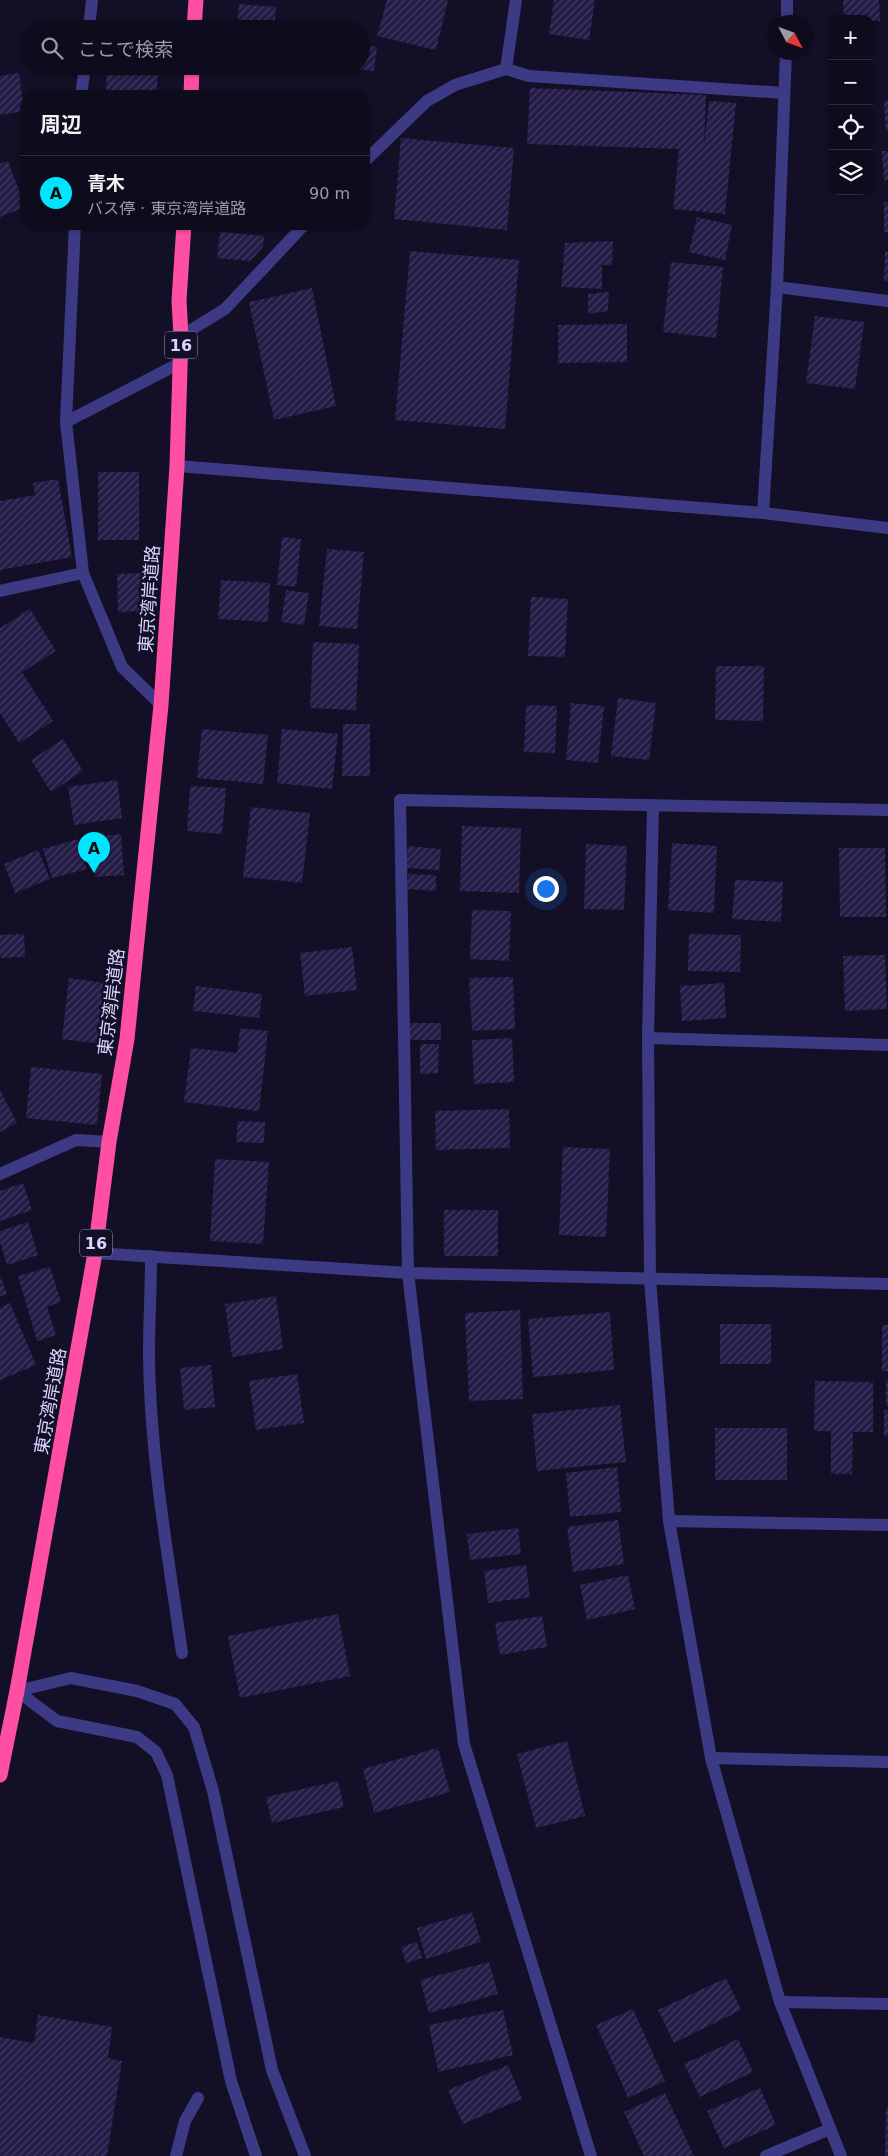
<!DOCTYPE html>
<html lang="ja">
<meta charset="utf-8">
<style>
:root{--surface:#0e0b1c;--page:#1c1929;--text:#f1f3f6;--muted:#9b9ba3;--line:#2e2b3b;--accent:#00e5ff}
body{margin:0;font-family:"DejaVu Sans","Noto Sans JP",sans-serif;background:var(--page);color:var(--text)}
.controls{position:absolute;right:15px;top:15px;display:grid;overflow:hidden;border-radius:10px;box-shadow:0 1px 4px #0004}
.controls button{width:45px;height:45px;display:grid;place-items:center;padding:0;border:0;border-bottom:1px solid var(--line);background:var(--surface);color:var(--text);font:25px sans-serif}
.compass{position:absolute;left:768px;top:15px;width:45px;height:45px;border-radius:50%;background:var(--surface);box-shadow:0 1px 4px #0004;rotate:131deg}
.you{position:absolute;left:545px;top:888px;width:18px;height:18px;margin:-12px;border:4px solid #fff;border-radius:50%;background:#1a73e8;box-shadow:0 0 0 8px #1a73e833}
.badge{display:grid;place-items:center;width:32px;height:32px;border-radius:50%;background:var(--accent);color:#111;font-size:16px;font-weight:700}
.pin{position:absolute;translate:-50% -41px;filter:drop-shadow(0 1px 2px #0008)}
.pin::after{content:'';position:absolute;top:26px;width:18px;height:15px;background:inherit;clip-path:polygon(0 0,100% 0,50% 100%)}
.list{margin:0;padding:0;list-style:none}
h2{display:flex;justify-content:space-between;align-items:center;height:65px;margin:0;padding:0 20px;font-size:21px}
h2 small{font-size:16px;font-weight:400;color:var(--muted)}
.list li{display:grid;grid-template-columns:32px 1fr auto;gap:15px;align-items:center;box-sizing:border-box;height:75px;padding:0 20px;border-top:1px solid var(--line)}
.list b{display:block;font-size:19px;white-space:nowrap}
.list p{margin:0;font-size:16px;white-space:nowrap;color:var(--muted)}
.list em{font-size:16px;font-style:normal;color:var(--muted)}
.icon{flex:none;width:28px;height:28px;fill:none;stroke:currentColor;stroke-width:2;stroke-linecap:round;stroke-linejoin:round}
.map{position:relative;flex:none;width:888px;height:2156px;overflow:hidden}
.search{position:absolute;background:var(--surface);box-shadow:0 1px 4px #0004;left:20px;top:20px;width:350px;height:55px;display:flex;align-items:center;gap:12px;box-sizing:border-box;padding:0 18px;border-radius:28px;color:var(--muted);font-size:19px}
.panel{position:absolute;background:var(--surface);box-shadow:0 1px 4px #0004;left:20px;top:90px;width:350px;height:140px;border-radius:20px}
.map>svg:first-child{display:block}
.building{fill:url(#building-hatch)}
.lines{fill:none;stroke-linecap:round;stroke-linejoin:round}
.minor{stroke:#3d3a85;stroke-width:12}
.highway{stroke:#ff4fa3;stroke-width:15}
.labels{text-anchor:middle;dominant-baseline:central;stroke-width:5;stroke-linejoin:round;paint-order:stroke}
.shield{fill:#130f26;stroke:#9e99be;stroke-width:1}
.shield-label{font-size:16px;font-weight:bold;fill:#d9d4ff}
.street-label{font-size:18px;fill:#d9d4ff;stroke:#130f26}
</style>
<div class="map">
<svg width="888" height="2156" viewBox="0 0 888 2156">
<defs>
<pattern id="building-hatch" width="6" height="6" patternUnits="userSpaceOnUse" patternTransform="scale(1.25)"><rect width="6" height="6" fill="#241b47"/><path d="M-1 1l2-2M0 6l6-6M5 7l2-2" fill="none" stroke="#433b63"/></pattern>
</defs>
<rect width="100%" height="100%" fill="#130f26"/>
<!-- building -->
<g class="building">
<path d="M387,0H448L436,50L377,36Z"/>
<path d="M554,0H595L589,40L549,34Z"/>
<path d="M843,0H879L880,21L844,19Z"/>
<path d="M239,4L276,7L274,29H237Z"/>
<path d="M361,45L377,47L374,71L341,67L361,66Z"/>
<path d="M107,66H158L157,96H106Z"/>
<path d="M19,73L24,111L0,115V76Z"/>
<path d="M530,88L706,95L704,145L709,101L736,103L725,214L673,209L679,149L527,144Z"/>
<path d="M313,91L334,95L333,96H312Z"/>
<path d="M884,101H888V130L886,131Z"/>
<path d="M401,138L514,148L507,230L394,219Z"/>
<path d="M882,151H888V180H884Z"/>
<path d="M8,161L25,207L0,217V164Z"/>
<path d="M888,202V232H884V203Z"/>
<path d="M697,217L732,225L725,260L689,252Z"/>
<path d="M220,232L264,236L263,247L250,261L217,258Z"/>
<path d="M613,241L612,265H602V289L561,287L565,243Z"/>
<path d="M410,251L519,260L505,429L395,420Z"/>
<path d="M885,252H888V281H884Z"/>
<path d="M671,262L723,267L716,338L663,332Z"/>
<path d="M312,288L336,406L274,420L249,302Z"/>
<path d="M609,292L608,311L588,314V294Z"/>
<path d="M815,316L864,322L855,389L806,383Z"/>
<path d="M627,324V362L558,363V325Z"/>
<rect x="98" y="472" width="41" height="68"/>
<path d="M58,479L72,557L0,570V501L35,495L33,483Z"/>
<path d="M282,537L301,539L296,587L277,585Z"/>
<path d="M327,549L364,552L357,629L319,626Z"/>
<path d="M146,573V611L118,612L117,574Z"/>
<path d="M221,580L270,583L268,622L218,619Z"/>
<path d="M286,590L309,593L304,625L281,622Z"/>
<path d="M531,597L568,599L565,657L528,656Z"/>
<path d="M30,609L56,651L22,672L53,721L19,743L0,713V628Z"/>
<path d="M313,642L359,644L356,710L310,708Z"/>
<path d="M716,666H764L763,721L715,720Z"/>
<path d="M618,698L656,703L649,760L611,756Z"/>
<path d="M571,703L604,706L598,763L566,760Z"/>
<path d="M526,705L557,706L555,753L524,752Z"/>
<path d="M343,724H370V776H342Z"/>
<path d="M202,729L268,735L263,784L197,778Z"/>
<path d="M282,729L338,734L332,789L277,783Z"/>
<path d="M63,739L83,771L51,792L31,760Z"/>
<path d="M117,780L122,818L74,825L68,787Z"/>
<path d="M190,786L226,788L222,834L187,831Z"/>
<path d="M251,807L310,813L302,883L243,877Z"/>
<path d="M462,826L521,828L519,893L460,891Z"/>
<path d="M121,834L124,875L95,877L91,837Z"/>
<path d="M78,839L87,869L52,878L43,849Z"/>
<path d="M672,843L717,846L714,913L668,910Z"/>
<path d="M586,844L627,846L624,910L584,909Z"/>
<path d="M408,846L441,849L439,870L406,868Z"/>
<path d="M839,848H885L886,917H840Z"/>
<path d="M38,850L50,879L15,893L4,864Z"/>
<path d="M408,874L436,875V891L407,889Z"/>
<path d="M735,880L783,882L781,922L732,919Z"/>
<path d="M472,910L511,911L509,961L470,959Z"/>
<path d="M24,934L25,957L0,958V935Z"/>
<path d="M689,934L741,935L740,972L688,971Z"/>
<path d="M352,947L357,990L305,996L300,953Z"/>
<path d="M885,955L887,1009L845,1011L843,956Z"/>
<path d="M513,977L515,1029L472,1031L469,978Z"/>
<path d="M69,978L110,984L103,1044L62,1039Z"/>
<path d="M724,983L726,1018L682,1021L680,986Z"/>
<path d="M196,986L262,994L259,1018L193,1011Z"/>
<rect x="410" y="1023" width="31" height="17"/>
<path d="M240,1028L268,1031L259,1111L184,1102L191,1048L237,1053Z"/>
<path d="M512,1038L514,1082L474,1084L472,1040Z"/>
<path d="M420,1044H439L438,1073L420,1074Z"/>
<path d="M31,1067L102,1074L97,1125L26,1118Z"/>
<path d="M0,1090L17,1123L0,1132Z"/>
<path d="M509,1109L510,1148L436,1150L435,1111Z"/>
<path d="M238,1121L265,1122L264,1143L236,1142Z"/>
<path d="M563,1147L610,1149L606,1237L559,1235Z"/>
<path d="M215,1159L269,1162L263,1244L210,1241Z"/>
<path d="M23,1183L32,1210L0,1221V1191Z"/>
<rect x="444" y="1210" width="54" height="46"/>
<path d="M28,1222L38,1255L7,1265L0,1242V1231Z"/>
<path d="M50,1267L61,1302L47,1307L56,1335L37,1341L18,1276Z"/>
<path d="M0,1276L7,1294L0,1296Z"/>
<path d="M276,1296L283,1349L232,1357L225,1304Z"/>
<path d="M10,1303L36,1365L0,1380V1308Z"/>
<path d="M520,1310L523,1399L469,1401L465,1313Z"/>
<path d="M610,1312L614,1370L533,1377L528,1319Z"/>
<rect x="720" y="1324" width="51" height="40"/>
<rect x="882" y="1325" width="6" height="46"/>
<path d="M211,1365L215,1407L184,1410L180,1368Z"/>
<path d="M297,1374L304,1423L256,1430L249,1381Z"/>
<rect x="886" y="1380" width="2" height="26"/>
<path d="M815,1381L873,1382V1432H853L852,1474H831V1431H814Z"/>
<path d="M620,1405L626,1462L537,1471L532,1414Z"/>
<rect x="884" y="1410" width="4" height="26"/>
<rect x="715" y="1428" width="72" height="52"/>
<path d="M617,1467L621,1512L570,1517L566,1473Z"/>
<path d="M618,1520L624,1564L573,1572L567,1527Z"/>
<path d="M518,1528L521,1554L470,1560L467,1534Z"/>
<path d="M526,1565L530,1597L488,1603L484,1571Z"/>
<path d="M628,1575L635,1609L587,1620L580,1585Z"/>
<path d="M338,1614L350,1676L240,1698L228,1636Z"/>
<path d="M542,1616L547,1647L500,1655L495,1623Z"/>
<path d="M567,1741L585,1816L536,1828L517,1754Z"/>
<path d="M438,1748L450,1792L374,1813L363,1769Z"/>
<path d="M338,1781L344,1807L272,1823L266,1797Z"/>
<path d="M472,1912L481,1942L426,1959L417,1928Z"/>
<path d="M417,1942L422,1958L406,1963L401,1947Z"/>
<path d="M489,1962L498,1994L429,2013L420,1980Z"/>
<path d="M726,1978L741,2010L674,2043L658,2010Z"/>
<path d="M633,2009L665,2081L628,2098L596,2025Z"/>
<path d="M503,2010L513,2055L438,2072L429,2025Z"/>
<path d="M38,2015L112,2027L108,2058L122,2061L107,2156H0V2037L34,2043Z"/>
<path d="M738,2039L753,2072L700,2097L684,2064Z"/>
<path d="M508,2065L522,2099L463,2124L448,2090Z"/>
<path d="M760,2088L776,2125L724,2148L707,2111Z"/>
<path d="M665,2093L694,2156H644L624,2112Z"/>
<path d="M886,2107H888V2156H885Z"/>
</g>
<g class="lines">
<!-- minor -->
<g class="minor">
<path d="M787,22V0"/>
<path d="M89,29L92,0"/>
<path d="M506,69L516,0"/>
<path d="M81,96L85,66"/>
<path d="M364,162L427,101L455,85L506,69L529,76L784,93"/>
<path d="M75,224L66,422L83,573L122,667L161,705"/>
<path d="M777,287L888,301"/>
<path d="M181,336L225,309L305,224"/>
<path d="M66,422L180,363"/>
<path d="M177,466L763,513L888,528"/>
<path d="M763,513L777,287L786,52"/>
<path d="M0,591L83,573"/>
<path d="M653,805L648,1038L650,1279L669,1521"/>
<path d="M648,1038L888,1045"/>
<path d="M0,1174L76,1140L109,1142"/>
<path d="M95,1253L408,1273L888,1284"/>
<path d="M151,1256C151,1289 149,1322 149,1355C150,1455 168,1555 182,1653"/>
<path d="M17,1691L71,1678L137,1691L175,1704L194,1727L213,1791L272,2070L305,2156"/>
<path d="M17,1691L57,1721L137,1737L156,1752L167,1775L231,2081L256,2156"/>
<path d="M711,1758L888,1762"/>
<path d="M780,2002L888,2004"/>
<path d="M176,2156L185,2121L198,2098"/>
<path d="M591,2156L464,1744L408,1273L400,800L888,810"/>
<path d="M766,2156L830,2129"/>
<path d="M841,2156L780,2002L711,1758L669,1521L888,1525"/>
</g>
<!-- highway -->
<g class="highway">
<path d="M194,29L196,0"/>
<path d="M191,96L192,66"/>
<path d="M0,1775L17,1691L95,1253L109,1142L127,1039L161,705L177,466L181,336L179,301L184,224"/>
</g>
</g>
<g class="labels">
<!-- shield labels -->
<g class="shield">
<rect x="165" y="331.5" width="32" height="27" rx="4"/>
<rect x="80" y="1229.5" width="32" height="27" rx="4"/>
</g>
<g class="shield-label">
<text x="181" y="345">16</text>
<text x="96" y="1243">16</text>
</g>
<!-- street labels -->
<g class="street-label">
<text transform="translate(149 599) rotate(-86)">東京湾岸道路</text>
<text transform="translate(111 1002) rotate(-83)">東京湾岸道路</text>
<text transform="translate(50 1401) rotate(-80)">東京湾岸道路</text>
</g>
</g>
</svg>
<div class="controls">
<button>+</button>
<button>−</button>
<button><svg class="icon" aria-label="locate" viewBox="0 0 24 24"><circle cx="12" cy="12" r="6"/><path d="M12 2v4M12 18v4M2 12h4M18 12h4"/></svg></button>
<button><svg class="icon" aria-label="layers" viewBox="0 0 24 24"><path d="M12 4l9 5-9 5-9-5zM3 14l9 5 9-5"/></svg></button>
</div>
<svg class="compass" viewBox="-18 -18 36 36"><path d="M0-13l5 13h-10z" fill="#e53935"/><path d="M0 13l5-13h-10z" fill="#9b9ba3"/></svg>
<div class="you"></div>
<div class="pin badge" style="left:94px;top:873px">A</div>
<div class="search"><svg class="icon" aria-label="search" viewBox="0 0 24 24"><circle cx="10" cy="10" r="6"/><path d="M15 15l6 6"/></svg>ここで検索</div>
<section class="panel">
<h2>周辺<small></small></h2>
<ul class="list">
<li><span class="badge">A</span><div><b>青木</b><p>バス停 · 東京湾岸道路</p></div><em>90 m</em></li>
</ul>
</section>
</div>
